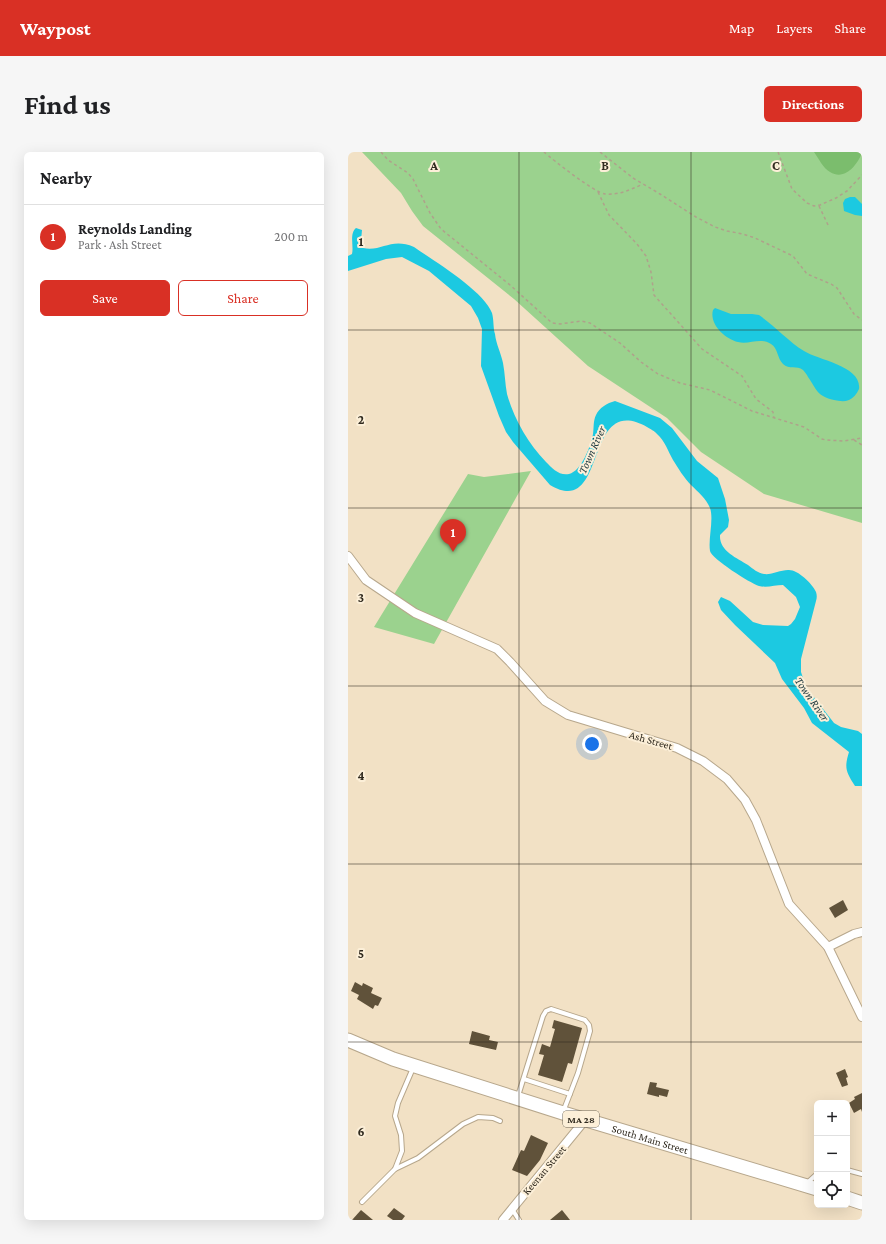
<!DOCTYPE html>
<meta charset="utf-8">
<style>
:root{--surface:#fff;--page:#f6f6f6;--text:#202124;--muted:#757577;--line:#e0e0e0;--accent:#d93025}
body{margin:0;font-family:"Crimson Pro",serif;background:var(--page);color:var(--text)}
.controls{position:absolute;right:12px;bottom:12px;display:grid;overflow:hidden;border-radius:6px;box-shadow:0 4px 16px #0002}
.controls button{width:36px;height:36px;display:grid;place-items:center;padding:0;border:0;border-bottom:1px solid var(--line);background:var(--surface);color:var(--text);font:20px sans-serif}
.you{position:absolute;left:244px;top:592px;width:14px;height:14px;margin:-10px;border:3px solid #fff;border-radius:50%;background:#1a73e8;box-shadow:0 0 0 6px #1a73e833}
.badge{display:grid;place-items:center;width:26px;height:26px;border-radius:50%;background:var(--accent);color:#fff;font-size:13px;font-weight:700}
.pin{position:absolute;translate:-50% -33px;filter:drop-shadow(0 1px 2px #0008)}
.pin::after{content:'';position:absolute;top:21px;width:14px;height:12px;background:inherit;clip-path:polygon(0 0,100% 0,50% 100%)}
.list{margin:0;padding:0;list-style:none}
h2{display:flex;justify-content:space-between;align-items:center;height:52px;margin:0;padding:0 16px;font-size:17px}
h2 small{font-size:13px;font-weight:400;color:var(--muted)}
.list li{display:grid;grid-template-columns:26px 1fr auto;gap:12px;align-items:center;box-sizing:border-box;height:64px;padding:0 16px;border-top:1px solid var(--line)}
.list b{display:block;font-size:15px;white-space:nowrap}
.list p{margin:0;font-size:13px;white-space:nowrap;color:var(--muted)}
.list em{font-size:13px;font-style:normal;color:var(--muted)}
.actions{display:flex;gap:8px;padding:12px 16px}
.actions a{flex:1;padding:9px 0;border:1px solid var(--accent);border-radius:6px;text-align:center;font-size:14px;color:var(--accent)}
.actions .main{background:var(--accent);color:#fff}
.icon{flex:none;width:22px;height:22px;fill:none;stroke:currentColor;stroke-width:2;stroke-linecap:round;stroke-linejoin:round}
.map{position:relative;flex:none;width:514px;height:1068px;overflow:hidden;border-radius:6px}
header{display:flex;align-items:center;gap:24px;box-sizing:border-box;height:56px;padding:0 20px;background:var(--accent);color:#fff}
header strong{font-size:19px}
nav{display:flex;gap:22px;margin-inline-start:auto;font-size:14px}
.intro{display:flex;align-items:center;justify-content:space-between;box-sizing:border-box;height:96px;padding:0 24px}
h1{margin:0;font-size:28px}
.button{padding:10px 18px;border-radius:6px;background:var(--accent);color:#fff;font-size:14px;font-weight:700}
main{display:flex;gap:24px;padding:0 24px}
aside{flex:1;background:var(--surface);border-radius:6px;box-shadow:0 4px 16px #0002}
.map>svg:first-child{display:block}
.green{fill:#9bd28e}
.forest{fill:#7bbd6d}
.water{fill:#1cc9e1}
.building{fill:#60523a}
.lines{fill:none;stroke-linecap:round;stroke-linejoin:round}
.service-casing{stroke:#b7a78c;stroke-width:6}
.minor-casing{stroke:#b7a78c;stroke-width:10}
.primary-casing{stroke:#b7a78c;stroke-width:15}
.path{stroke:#afa18b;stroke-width:1.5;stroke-dasharray:3 3;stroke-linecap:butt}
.service{stroke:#fff;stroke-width:4}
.minor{stroke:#fff;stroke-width:8}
.primary{stroke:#fff;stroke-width:13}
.grid{fill:none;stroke:#302a1f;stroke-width:1;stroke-opacity:0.55}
.labels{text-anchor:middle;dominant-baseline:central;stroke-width:4;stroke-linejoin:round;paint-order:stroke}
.shield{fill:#fcefd8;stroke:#6d6556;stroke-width:1}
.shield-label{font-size:10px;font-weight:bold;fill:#302a1f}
.street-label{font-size:11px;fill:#302a1f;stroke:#fcefd8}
.water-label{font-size:12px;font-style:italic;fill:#274045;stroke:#fcefd8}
.grid-label{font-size:13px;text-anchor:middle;font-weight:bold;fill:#302a1f;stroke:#fcefd8;stroke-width:4;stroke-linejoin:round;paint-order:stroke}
</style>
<header>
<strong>Waypost</strong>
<nav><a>Map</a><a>Layers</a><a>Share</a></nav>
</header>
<div class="intro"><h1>Find us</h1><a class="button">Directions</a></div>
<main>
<aside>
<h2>Nearby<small></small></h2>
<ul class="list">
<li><span class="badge">1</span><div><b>Reynolds Landing</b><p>Park · Ash Street</p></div><em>200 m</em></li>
</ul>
<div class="actions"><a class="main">Save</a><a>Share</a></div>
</aside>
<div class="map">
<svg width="514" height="1068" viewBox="0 0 514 1068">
<rect width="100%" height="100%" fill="#f2e1c5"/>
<!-- green -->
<g class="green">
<path d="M14,0H514V371L416,342L353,300L319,266L240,214L166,147L75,74L64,59L53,41Z"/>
<path d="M183,319L86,492L26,475L120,322L136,325Z"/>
</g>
<!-- forest -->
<path class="forest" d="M466,0H514V1C509,13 497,29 482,20C475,16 471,7 466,0Z"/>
<!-- water -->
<g class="water">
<path d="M502,45H507L514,52V64L507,63L496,59L495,51L497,47Z"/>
<path d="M8,76L14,78L13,89L15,96C34,100 43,85 66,95C86,109 136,139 144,161C146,168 145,176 147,182C148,192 153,201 155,211C157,221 157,232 159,242C166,267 180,291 198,310C204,316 211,324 221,322C234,319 243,293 245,282C246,276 245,269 248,263C251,256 259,251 267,249L312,266L324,276L349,309L370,326L377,347L381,368L380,375L372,383C371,399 389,406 400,413C405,417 410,421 416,422C424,423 432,418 440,418C449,417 464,431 468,440C469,443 469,446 468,449L453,507V520L458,535L486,571L493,575L510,579L514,582V634H507C498,620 496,616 501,600L464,571L456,556L434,527L427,511L387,473L373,458L370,450L373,445L382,449L405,470L415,473L440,474L443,472L447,467L452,455L448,445L435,433C427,433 419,436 411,434C402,431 364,407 362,399C360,387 366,367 362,356C358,346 350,340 343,333C336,326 330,316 325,308C320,299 317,289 309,282C307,279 302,277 299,275C234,239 261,368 202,333L165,290L158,280L151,264L133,214L134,177L130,166L123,154L81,119L54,105L38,107L0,119V104L4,102C6,94 1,82 8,76Z"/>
<path d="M367,156L383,162H404L411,163C427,174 440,189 456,199C470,208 514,214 511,237C509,242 505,246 501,248C496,250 491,249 486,248C469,244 469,238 460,225C459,223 457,220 455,218C449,213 441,218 435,212C429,206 430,196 423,192C412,185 401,193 390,190C377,187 361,172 365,158Z"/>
</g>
<!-- building -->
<g class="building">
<path d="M495,748L500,758L487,766L481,756Z"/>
<path d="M7,830L14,834L15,831L25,836L23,841L34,846L30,854L27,853L25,857L9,847L11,843L3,839Z"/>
<path d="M206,868L234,876L224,912L220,911L214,930L190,923L196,903L191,902L194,892L202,895L207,877L204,876Z"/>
<path d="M124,879L142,884L141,888L150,890L148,898L121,892Z"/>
<path d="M497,917L500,925L498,926L500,933L494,935L488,921Z"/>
<path d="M302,930L309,931L308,935L321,938L319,945L311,943V945L299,942Z"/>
<path d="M514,941V960L513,957L506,961L501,951L507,947L506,945Z"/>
<path d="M183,983L200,991L192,1008L179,1024L164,1018L173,998L176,999Z"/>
<path d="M46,1056L57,1064L54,1068H45L39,1064Z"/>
<path d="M13,1058L25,1068H4Z"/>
<path d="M214,1058L222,1068H202Z"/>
</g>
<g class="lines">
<!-- service casing -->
<g class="service-casing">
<g id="service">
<path d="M176,927L222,942"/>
<path d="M170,944L195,864L198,859L203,857L237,868L241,873L242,879L230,921L215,960"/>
<path d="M47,1017L70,1006L115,972L130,965L145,966L152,969"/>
<path d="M499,1018L514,1022"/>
<path d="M458,1032L469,1022"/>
<path d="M14,1050L47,1017L54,999L53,983L47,964L50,951L65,916"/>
<path d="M164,1057L171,1068"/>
</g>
</g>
<!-- minor casing -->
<g class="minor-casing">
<g id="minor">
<path d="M0,404L18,428L67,461L149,497L162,510L197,549L220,563L329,596L355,609L379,627L397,648L408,668L441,752L480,795L514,865"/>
<path d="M480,795L506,782L514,780"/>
<path d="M155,1068L237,968"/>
</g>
</g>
<!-- primary casing -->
<g class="primary-casing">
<g id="primary">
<path id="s1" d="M0,888L45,907L215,961L469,1037"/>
<path d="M499,1046L514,1051"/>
</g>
</g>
<!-- path -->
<g class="path">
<path d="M33,0L40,8L60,21L65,27L82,61L93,77L162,133L204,171L212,172L233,169L242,171L272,191L293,210L310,222L332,231L362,238L404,259L456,275L474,287L478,288L496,289L514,286"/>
<path d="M196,0C205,8 247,41 257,42C271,43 282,38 295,32"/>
<path d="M252,0L285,26L312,42L348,65L367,75L379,79L395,82L407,86L445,104L459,122L483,132L489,136L506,162L514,168"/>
<path d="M430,0L444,37L459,51L466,54L472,53L488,46L499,39L514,23"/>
<path d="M250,40L261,63L289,92L298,104L303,120L306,143L354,197L394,224L408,247L425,260L426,266"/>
<path d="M471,54L481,75"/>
<path d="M506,288L514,293"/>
</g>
<!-- service -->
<use href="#service" class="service"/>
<!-- minor -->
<use href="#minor" class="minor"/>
<!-- primary -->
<use href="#primary" class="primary"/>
</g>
<!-- grid -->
<path class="grid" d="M171,0V1068M343,0V1068M0,178H514M0,356H514M0,534H514M0,712H514M0,890H514"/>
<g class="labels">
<!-- shield labels -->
<rect class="shield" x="215" y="959" width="36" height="16" rx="3"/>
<g class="shield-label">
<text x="233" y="967">MA 28</text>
</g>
<!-- street labels -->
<g class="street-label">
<text transform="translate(303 588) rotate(16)">Ash Street</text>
<text stroke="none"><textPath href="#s1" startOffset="318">South Main Street</textPath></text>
<text transform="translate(196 1018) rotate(-50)">Keenan Street</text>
</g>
<!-- water labels -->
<g class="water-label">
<text transform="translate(244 298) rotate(-66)">Town River</text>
<text transform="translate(464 547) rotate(55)">Town River</text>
</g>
</g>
<g class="grid-label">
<text x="86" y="18">A</text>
<text x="257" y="18">B</text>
<text x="428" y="18">C</text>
<text x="13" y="94">1</text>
<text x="13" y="272">2</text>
<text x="13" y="450">3</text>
<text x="13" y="628">4</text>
<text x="13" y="806">5</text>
<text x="13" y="984">6</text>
</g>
</svg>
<div class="controls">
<button>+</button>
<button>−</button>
<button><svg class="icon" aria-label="locate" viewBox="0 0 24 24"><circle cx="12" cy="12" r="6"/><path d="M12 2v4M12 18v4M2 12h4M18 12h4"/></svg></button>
</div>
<div class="you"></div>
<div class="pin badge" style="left:105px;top:400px">1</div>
</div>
</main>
